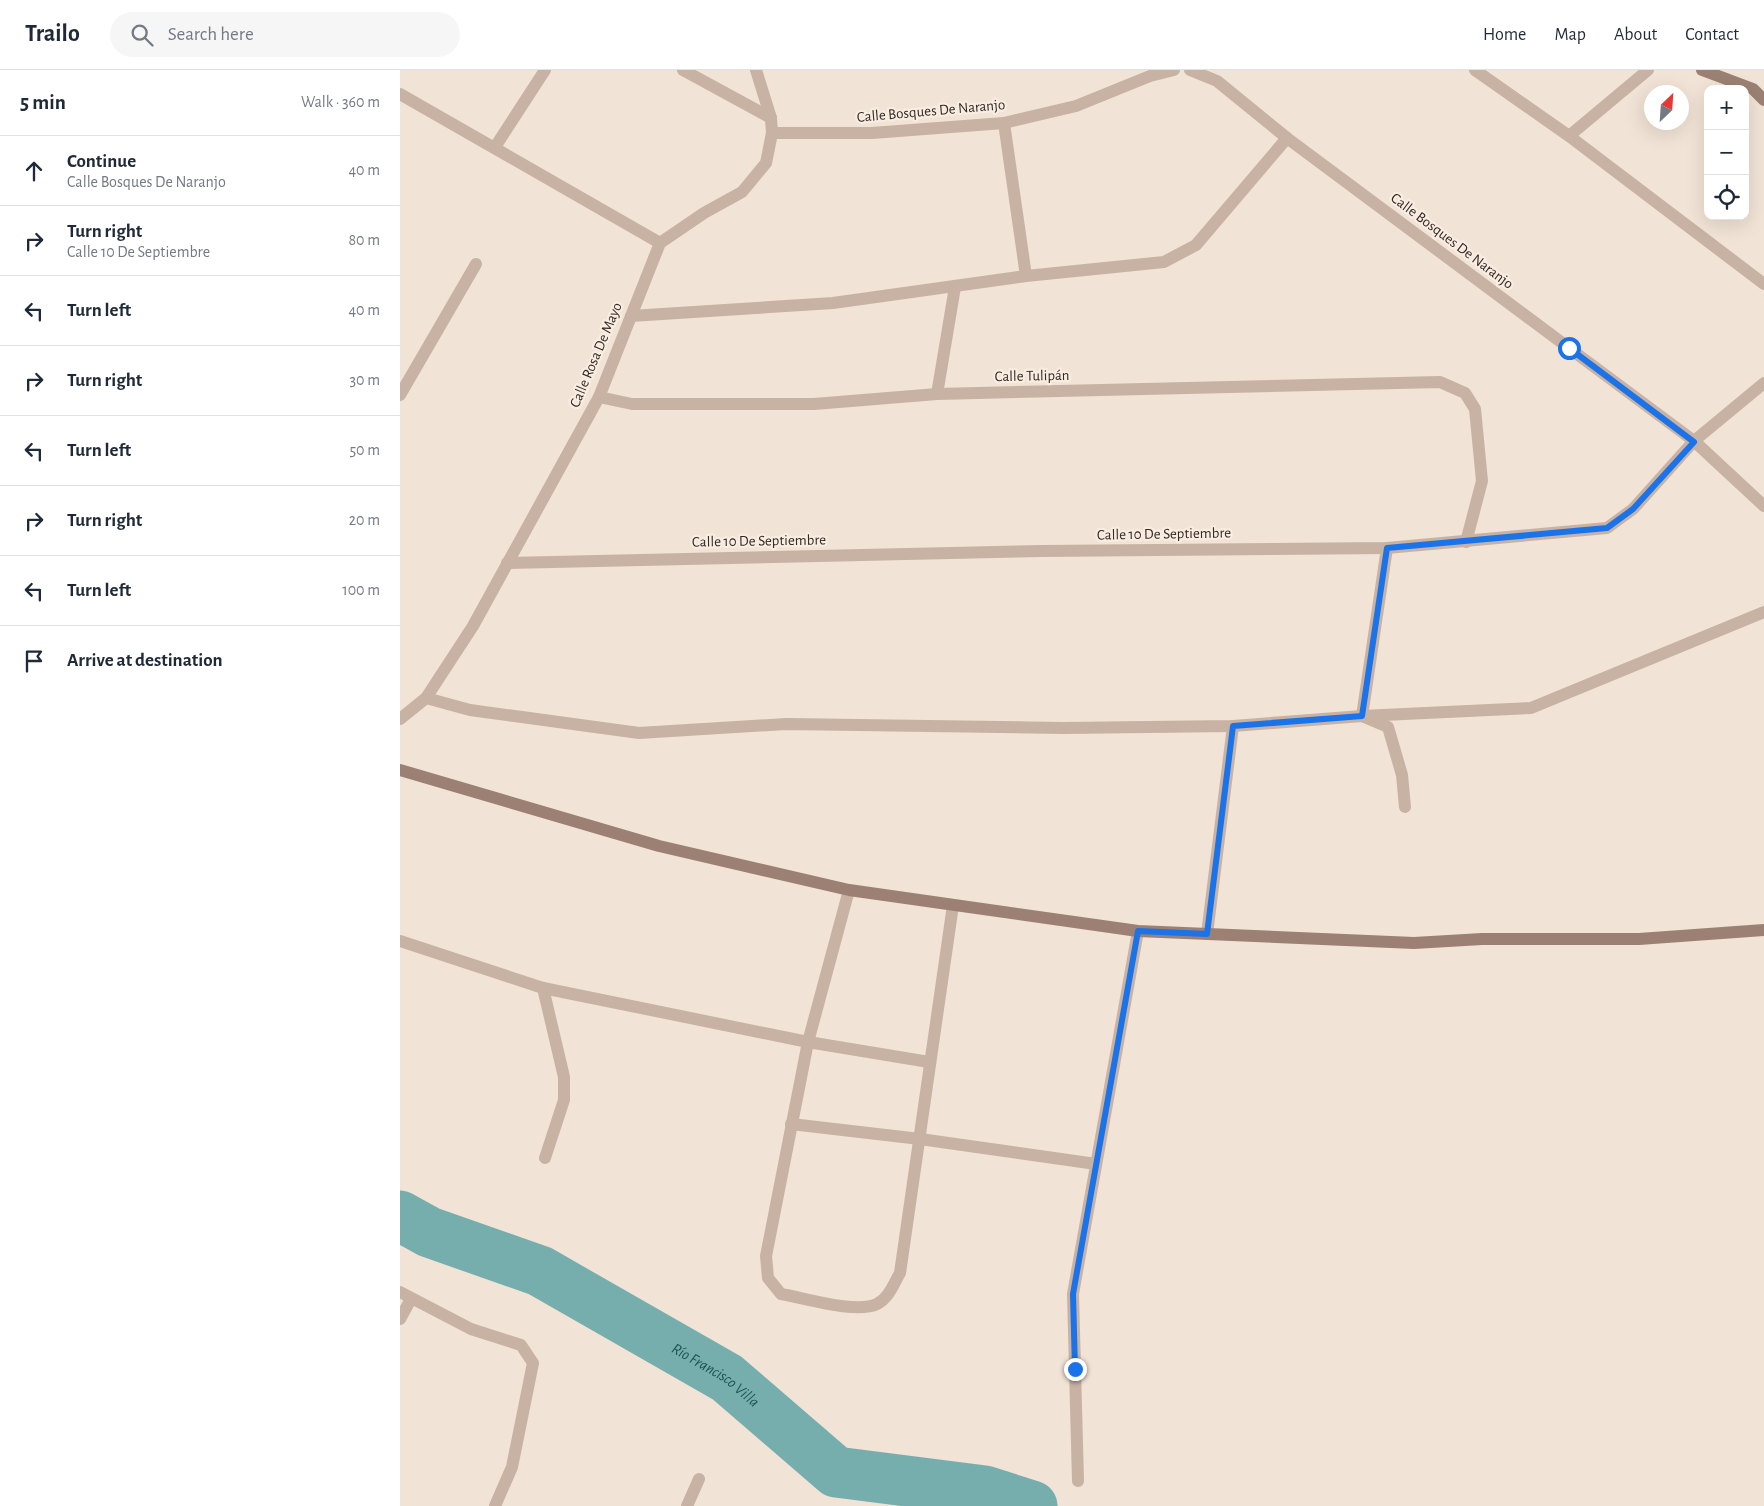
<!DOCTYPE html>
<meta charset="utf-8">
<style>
:root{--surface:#fff;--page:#f6f6f7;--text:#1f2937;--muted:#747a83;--line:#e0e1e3}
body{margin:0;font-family:"Alegreya Sans",sans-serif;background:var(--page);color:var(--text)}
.controls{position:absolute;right:15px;top:15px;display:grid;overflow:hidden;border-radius:10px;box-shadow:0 5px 20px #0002}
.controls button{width:45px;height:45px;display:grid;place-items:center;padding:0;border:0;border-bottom:1px solid var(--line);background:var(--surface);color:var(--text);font:25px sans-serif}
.compass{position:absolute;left:1244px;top:15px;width:45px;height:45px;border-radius:50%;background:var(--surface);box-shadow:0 5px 20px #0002;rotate:25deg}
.stop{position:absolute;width:15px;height:15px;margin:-11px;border:4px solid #1a73e8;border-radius:50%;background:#fff}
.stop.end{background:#1a73e8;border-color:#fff;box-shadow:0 1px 5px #0008}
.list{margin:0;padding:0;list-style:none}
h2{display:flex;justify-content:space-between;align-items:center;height:65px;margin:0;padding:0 20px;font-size:21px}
h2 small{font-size:16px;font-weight:400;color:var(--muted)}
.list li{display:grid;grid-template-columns:32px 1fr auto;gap:15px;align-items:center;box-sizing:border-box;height:70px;padding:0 20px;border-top:1px solid var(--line)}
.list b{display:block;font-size:19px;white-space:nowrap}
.list p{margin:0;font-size:16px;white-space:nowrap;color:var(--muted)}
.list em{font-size:16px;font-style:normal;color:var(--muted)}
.icon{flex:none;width:28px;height:28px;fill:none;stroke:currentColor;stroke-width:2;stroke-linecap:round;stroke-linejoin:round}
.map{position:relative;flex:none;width:1364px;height:1436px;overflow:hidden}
header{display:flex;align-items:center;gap:30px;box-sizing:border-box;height:70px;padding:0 25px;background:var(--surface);border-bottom:1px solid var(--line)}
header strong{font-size:24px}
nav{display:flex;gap:28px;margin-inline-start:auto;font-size:18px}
.search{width:350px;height:45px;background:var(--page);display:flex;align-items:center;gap:12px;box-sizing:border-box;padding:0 18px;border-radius:28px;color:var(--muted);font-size:19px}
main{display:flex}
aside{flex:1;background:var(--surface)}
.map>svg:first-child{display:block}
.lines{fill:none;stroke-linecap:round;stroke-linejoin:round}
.river{stroke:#75aead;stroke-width:51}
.street{stroke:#c8b2a3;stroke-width:12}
.secondary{stroke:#9c8074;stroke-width:12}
.route{stroke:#1a73e8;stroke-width:6}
.labels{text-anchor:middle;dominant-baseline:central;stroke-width:4.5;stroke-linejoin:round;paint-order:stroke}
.street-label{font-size:15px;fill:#332925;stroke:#f9ede2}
.water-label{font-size:16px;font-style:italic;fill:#1b5454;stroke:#f9ede2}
</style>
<header>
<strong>Trailo</strong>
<div class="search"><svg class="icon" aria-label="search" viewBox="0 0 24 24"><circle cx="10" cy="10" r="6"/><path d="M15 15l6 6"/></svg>Search here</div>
<nav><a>Home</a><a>Map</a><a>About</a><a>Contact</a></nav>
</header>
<main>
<aside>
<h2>5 min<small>Walk · 360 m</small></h2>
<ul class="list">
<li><svg class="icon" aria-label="ahead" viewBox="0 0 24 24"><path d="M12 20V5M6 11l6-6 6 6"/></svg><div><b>Continue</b><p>Calle Bosques De Naranjo</p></div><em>40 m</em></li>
<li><svg class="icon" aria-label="right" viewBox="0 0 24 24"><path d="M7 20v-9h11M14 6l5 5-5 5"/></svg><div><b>Turn right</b><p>Calle 10 De Septiembre</p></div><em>80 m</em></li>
<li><svg class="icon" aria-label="left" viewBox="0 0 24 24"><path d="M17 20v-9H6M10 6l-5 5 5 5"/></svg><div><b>Turn left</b></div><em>40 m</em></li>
<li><svg class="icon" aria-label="right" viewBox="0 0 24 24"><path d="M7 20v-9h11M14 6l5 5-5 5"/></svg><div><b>Turn right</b></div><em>30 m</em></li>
<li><svg class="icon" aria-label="left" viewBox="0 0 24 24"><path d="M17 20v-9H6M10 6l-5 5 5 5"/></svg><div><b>Turn left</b></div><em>50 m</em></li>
<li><svg class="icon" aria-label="right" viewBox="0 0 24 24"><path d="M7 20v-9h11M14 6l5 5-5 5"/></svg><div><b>Turn right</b></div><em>20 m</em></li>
<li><svg class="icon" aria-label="left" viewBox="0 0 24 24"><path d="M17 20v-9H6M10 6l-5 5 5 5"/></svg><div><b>Turn left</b></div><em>100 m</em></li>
<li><svg class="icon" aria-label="arrive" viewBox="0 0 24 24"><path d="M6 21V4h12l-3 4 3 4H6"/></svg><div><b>Arrive at destination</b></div></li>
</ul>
</aside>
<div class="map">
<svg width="1364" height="1436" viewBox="0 0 1364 1436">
<rect width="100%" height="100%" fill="#f1e3d6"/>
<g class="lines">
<!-- river -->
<path class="river" id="s1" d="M0,1146L29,1162L140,1201L327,1308L436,1402L585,1421L632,1436"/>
<!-- street -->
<g class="street">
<path d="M283,0L371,48"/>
<path d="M790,0L817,11L887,68L1294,371L1364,436"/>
<path d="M1075,0L1169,66L1364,214"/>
<path d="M0,24L260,173"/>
<path d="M604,53L626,206"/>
<path d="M372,63H472L604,53L676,36L750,6L774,0"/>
<path d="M1169,66L1248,0"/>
<path d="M95,77L145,0"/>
<path d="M231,246L433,233L626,206L764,192L796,175L887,68"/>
<path d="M537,324L555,217"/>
<path d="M0,325L76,194"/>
<path d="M199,327L232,334H414L537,324L1040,312L1065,323L1075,339L1082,411L1066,472"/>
<path d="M987,478L962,646L988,657L1002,705L1005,737"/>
<path d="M107,493L641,481L987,478L1207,458L1233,439L1294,371L1364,313"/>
<path d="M26,628L70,640L239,663L386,654L663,658L833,656L962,646L1131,638L1364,542"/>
<path d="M0,649L26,628L73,556L199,327L260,173L304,143L342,122L366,93L372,63L371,48L356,0"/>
<path d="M449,820L408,972L366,1186L368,1208L381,1224C405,1228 456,1244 477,1234C489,1228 494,1213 500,1203L553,835"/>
<path d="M807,864L833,656"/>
<path d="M0,871L143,918L408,972L529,992"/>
<path d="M143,918L164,1007V1030L145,1088"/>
<path d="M391,1054L520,1069L696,1094"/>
<path d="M0,1222L71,1259L121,1275L133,1293L112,1397L95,1436"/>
<path d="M0,1249L11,1229"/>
<path d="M678,1411L673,1224L738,861"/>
<path d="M287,1436L299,1409"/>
</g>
<!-- secondary -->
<g class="secondary">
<path d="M1302,0L1353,19L1364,30"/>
<path d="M0,700L259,776L449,820L738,861L1014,873L1082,869H1239L1364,860"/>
</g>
</g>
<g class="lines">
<!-- route -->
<path class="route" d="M675,1299L673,1224L738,861L807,864L833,656L962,646L987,478L1207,458L1233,439L1294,372L1169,278"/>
</g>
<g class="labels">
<!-- street labels -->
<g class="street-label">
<text transform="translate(531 41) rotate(-5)">Calle Bosques De Naranjo</text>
<text transform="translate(1052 171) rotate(37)">Calle Bosques De Naranjo</text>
<text transform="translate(196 285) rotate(-67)">Calle Rosa De Mayo</text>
<text transform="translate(632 306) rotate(-1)">Calle Tulipán</text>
<text transform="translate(764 464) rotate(-1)">Calle 10 De Septiembre</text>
<text transform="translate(359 471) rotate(-1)">Calle 10 De Septiembre</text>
</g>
<!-- water labels -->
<g class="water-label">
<text stroke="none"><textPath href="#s1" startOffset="355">Río Francisco Villa</textPath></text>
</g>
</g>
</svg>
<div class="controls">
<button>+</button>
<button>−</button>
<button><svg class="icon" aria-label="locate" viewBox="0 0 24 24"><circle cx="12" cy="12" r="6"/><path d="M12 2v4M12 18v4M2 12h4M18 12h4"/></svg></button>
</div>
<svg class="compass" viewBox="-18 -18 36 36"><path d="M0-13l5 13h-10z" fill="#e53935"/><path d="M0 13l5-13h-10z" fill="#747a83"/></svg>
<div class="stop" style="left:1169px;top:278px"></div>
<div class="stop end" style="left:675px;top:1299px"></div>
</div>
</main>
